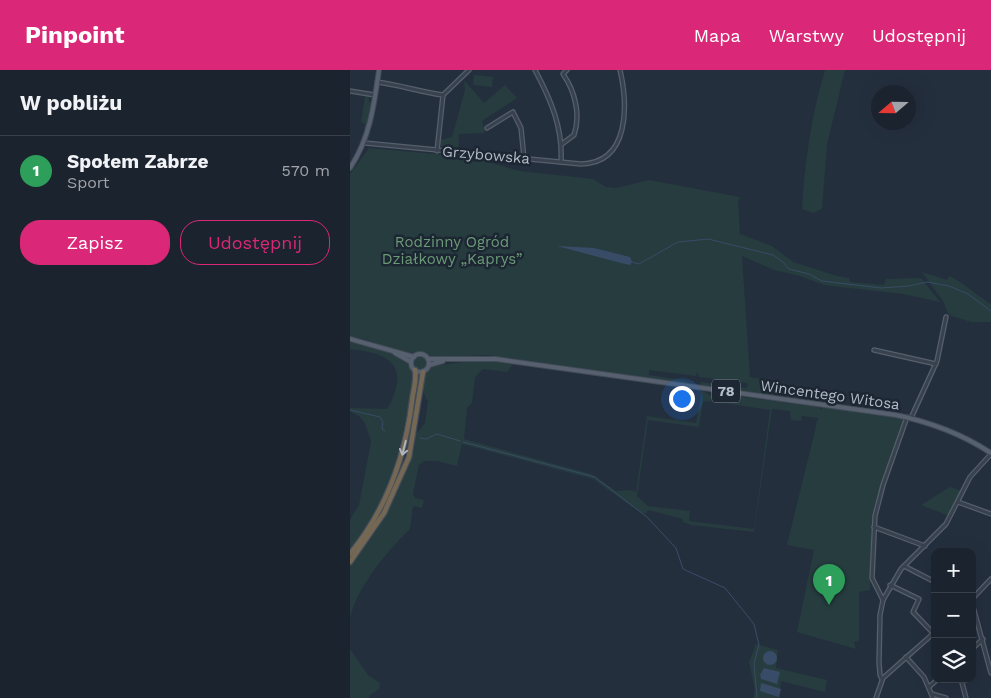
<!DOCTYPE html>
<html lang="pl">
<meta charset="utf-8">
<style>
:root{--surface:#1b232e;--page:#242b36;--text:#f1f3f6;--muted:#a0a4aa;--line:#39404a;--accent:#db2777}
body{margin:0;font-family:"Work Sans",sans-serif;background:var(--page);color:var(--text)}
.controls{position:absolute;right:15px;bottom:15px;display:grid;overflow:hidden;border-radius:10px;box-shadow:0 5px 20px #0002}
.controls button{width:45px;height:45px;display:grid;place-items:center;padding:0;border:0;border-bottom:1px solid var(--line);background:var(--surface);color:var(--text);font:25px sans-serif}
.compass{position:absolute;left:521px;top:15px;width:45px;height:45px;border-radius:50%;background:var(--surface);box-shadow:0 5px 20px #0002;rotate:250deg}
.you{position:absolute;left:331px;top:328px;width:18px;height:18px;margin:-12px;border:4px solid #fff;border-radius:50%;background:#1a73e8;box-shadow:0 0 0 8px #1a73e833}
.badge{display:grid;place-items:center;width:32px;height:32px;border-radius:50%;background:var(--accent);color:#fff;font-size:16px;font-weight:700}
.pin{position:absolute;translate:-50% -41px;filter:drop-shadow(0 1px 2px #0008)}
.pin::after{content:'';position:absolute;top:26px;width:18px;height:15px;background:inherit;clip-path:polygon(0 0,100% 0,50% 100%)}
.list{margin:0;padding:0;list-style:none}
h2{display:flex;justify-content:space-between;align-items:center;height:65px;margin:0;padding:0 20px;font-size:21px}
h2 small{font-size:16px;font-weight:400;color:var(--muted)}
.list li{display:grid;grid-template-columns:32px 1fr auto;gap:15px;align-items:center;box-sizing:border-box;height:70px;padding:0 20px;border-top:1px solid var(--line)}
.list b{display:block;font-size:19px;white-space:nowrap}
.list p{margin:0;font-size:16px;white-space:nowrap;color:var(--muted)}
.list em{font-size:16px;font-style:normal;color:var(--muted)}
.actions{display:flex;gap:10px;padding:15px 20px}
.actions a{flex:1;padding:11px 0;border:1px solid var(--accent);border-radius:20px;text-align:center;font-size:18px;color:var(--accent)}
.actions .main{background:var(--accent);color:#fff}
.icon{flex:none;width:28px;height:28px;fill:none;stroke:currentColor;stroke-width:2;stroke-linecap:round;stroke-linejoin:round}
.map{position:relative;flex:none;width:641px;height:628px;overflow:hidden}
header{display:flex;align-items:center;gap:30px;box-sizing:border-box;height:70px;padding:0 25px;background:var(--accent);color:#fff}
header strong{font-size:24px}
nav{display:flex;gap:28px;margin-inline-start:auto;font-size:18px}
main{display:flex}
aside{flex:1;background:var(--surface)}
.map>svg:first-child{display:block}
.green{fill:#263c3f}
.water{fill:#394c67}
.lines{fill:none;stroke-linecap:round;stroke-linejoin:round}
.stream{stroke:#394c67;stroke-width:1}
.minor-casing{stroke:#565f6c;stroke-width:5.5}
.major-casing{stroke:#414a57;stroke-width:6}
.highway-casing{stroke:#434c59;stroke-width:7}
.minor{stroke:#38414e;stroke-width:3}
.major{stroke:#56606e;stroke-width:4}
.highway{stroke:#746855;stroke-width:4.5}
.oneway{stroke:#aeb4bd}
.labels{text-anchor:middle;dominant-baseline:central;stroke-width:5;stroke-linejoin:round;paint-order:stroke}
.shield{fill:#1d2633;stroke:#878f9c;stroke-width:1}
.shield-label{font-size:14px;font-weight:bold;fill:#b4bcc9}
.street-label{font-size:15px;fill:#b4bcc9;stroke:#1d2633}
.park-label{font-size:15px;fill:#6b9a76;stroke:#1d2633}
</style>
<header>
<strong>Pinpoint</strong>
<nav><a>Mapa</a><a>Warstwy</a><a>Udostępnij</a></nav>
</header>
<main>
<aside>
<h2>W pobliżu<small></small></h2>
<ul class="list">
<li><span class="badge" style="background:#2e9e5b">1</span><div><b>Społem Zabrze</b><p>Sport</p></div><em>570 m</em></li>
</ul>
<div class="actions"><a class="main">Zapisz</a><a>Udostępnij</a></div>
</aside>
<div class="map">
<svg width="641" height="628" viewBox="0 0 641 628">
<rect width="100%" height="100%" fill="#242f3e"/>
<!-- green -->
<g class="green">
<path d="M475,0H495L477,74L472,139L463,143L452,139C455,91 461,46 475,0Z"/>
<path d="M124,5L143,7L142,17L123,15Z"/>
<path d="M114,10L134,33L155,15L167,28L132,51L135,63L109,64L108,80L94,78L90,75L91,70L102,67L115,20Z"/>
<path d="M15,26H19V31L22,33L17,60L14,59L15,54L11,52Z"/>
<path d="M19,78L120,87L170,101L243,109L256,117L266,118L299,110L390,127L388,132L390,164L422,176L443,192L487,206L499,208L500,212L534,215L536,209L571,208L590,232L553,224L474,215L450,206L424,200L392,186L400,307L436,313L439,326L559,345L351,315L350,312H351L396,318L398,315L397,313L349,307L347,302L346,306L299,300V305L346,312L331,313L137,285L80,288L74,283L59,284L14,269L0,267V104Z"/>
<path d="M572,202L597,210L599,206C615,213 625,225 641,234V252H621L599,245L593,231Z"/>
<path d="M0,272C18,275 42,282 57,291C62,295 64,305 64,307C52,368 43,431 0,479V450L9,435L21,372L15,353L10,347L0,341V338L37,339C41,333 43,327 45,321C56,288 26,282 0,279Z"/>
<circle cx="70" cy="293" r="7"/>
<path d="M130,290L163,294L157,302L133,299L125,307L122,333L117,338L114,369L241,404L266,421L282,420L286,422L297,346L346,353L352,320L361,326L362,332L353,331L349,357L298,350L287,426L298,436L340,441L339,451L404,459L420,340L367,332L374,325L466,336L472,340V336L555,349L533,409L523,445L520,520L509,522V571L504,572L506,579L447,562L464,480L437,475L468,348L452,346L451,351L441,350L440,341L422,339L404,462L341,455L333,452V449L298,440L296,443H291L243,409L112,374L107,396L87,391H74L69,395L63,424L65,428L74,430L72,438L63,436L60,459C38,480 6,518 0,549V496L26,461L43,431L64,381L66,364L75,353L78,330L76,329L71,315L72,305L81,296Z"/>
<path d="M600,417L612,421L599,446L571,435Z"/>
<path d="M406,574L428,580L426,598L477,610L475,622L431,611L429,627L432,628H403L405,620L399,592Z"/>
<path d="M0,579L18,605L30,613L29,619L19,626L20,628H0Z"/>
</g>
<!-- water -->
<g class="water">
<path d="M207,176L244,178L280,187L282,192L280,195L271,193Z"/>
<circle cx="420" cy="588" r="7"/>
<path d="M414,598L430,602L427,614L411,609L410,605Z"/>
<path d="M411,613L431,619L429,627L410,621Z"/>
</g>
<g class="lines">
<!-- stream -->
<g class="stream">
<path d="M282,192L289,194L328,172L358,169L423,185L433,192L439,199L459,204L472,211L531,218L559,216L577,212L599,216L618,224L641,241"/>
<path d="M0,340L30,347L33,352L32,359L35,361"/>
<path d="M70,368L76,369L87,364L110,371"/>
<path d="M113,372L245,407L297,447L326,478L333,499L375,518L404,554L409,575L404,593L407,628"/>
</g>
<!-- minor casing -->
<g class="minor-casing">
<g id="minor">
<path d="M185,0C201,30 213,58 211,92"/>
<path d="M27,12C50,15 71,22 93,25"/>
<path d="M0,21L25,25"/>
<path d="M137,58L163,42L171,58L174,88"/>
<path d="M15,73L231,94C280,93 278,35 270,0"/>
<path d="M212,74L224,65C231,45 225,21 213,4L217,0"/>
<path d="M87,81L93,25L119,0"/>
<path d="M524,280L586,294"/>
<path d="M561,348L587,291L596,247"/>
<path d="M608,432L641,444"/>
<path d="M524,457L575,476"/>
<path d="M554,496L585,512"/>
<path d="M540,515L569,529L563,542L583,563"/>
<path d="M622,529L641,509"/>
<path d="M533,530L522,508L525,446L533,415L557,347"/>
<path d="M622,533L641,603"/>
<path d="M622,579L633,569"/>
<path d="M556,587L574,607L583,628"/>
<path d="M532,609L530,605L529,593L530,545L533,530L551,499L596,454L620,407L641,384"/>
<path d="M611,609L616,628"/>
<path d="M579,617L588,609"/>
<path d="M582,624L596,628"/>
<path d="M526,628L533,608L585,562"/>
</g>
</g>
<!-- major casing -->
<g class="major-casing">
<g id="major">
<path d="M0,98C20,68 24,35 29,0"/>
<path d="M0,269L64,287"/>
<path d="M45,283L61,292"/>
<circle cx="70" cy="293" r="9"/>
<path d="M78,289H146L546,345C580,352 612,364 641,383"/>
<path d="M79,295L93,291"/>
</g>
</g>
<!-- highway casing -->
<g class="highway-casing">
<g id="highway">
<path d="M0,484C37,439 55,388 62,331C63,321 67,310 65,300"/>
<path d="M0,492L34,443L59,387L73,302"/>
</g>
</g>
<!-- minor -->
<use href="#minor" class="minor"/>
<!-- major -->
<use href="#major" class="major"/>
<!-- highway -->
<use href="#highway" class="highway"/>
</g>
<!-- one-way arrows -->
<defs><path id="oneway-shaft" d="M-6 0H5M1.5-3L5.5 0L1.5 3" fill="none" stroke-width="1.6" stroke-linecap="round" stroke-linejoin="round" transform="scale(1.25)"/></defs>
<use class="oneway" href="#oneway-shaft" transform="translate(54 378) rotate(104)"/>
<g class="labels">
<!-- shield labels -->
<rect class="shield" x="362" y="309.5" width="28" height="23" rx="4"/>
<g class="shield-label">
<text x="376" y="321">78</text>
</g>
<!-- street labels -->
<g class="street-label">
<text transform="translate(136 85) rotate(5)">Grzybowska</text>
<text transform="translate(480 325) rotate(8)">Wincentego Witosa</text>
</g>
<!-- park labels -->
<g class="park-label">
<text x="102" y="172">Rodzinny Ogród<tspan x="102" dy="17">Działkowy „Kaprys”</tspan></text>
</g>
</g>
</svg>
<div class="controls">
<button>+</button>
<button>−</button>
<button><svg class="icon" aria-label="layers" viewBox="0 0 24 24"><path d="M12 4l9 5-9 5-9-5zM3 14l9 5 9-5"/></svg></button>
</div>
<svg class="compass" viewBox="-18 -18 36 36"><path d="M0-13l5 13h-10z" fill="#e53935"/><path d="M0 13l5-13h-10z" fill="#a0a4aa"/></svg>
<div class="you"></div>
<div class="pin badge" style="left:479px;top:535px;background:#2e9e5b">1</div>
</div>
</main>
